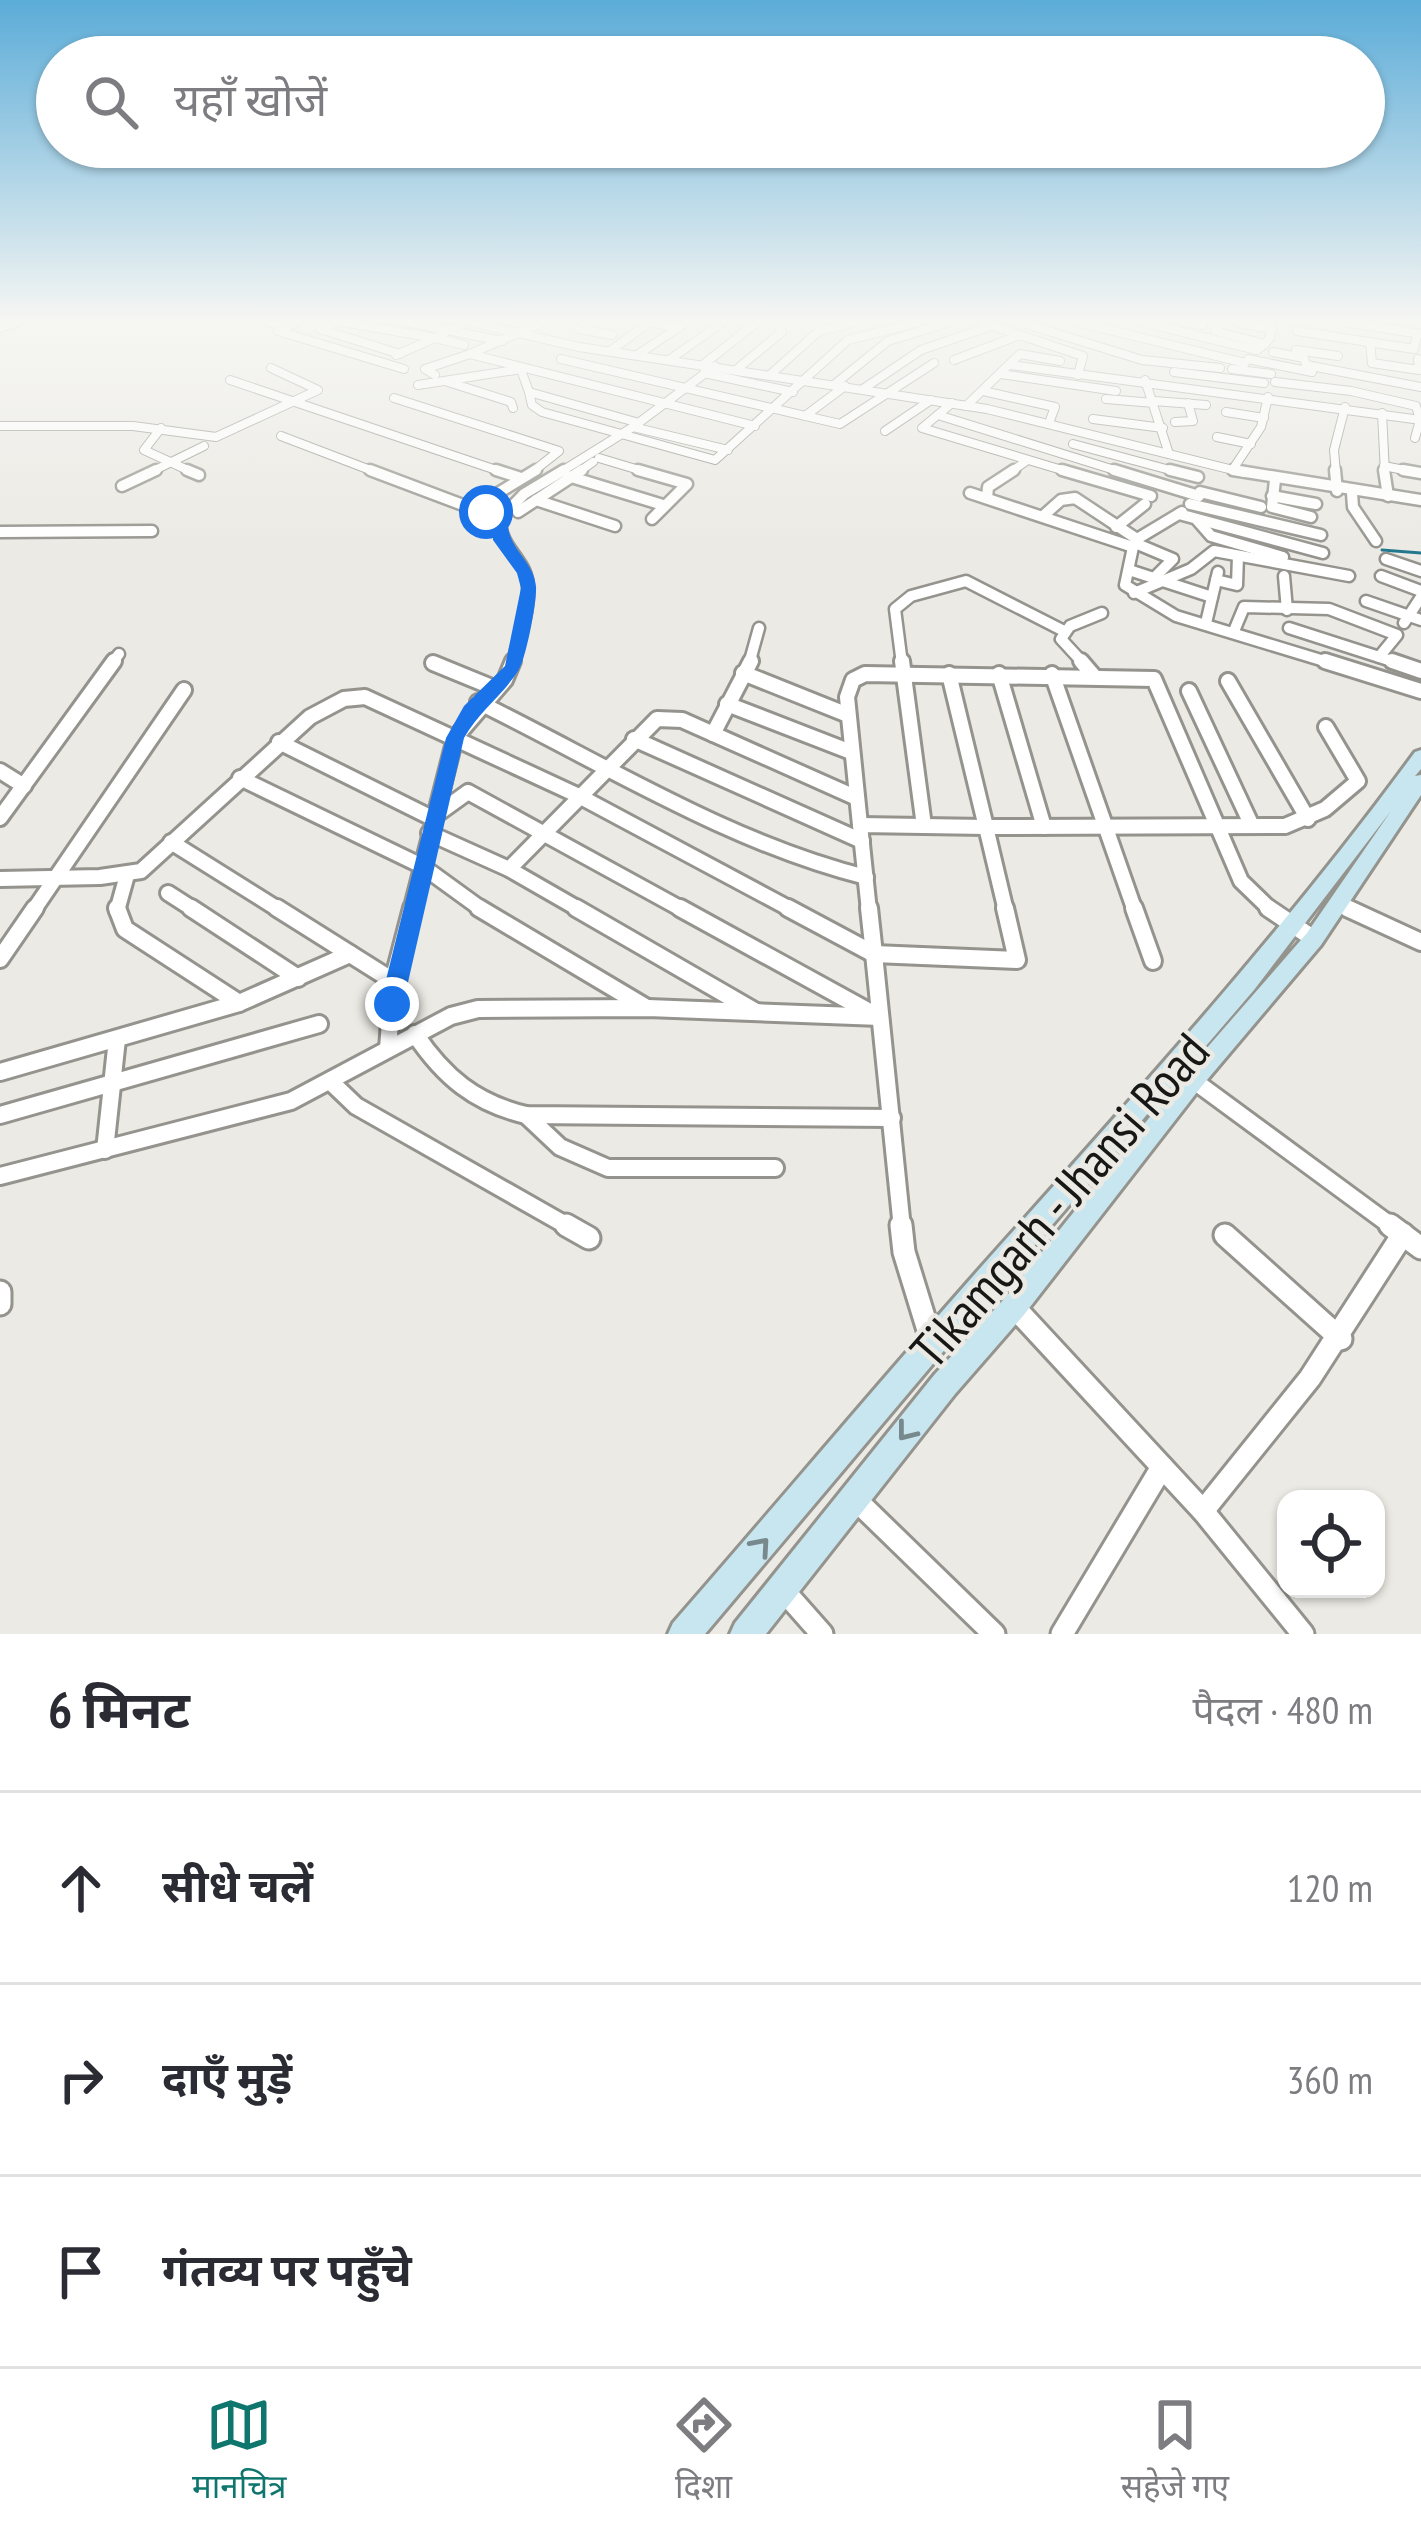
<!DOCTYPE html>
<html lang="hi">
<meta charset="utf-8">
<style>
:root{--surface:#fff;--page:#f2f2f3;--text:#2b2b33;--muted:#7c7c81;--line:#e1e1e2;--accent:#0f766e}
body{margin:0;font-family:"PT Sans Narrow","Noto Sans Devanagari",sans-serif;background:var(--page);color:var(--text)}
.controls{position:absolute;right:36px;bottom:36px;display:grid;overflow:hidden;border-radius:24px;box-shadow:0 3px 9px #0004}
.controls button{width:108px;height:108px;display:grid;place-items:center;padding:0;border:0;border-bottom:3px solid var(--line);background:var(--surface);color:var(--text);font:60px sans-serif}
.stop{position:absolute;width:36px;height:36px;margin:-27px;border:9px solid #1a73e8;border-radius:50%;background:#fff}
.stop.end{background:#1a73e8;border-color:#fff;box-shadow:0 3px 12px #0008}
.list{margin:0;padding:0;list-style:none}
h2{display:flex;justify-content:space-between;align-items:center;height:156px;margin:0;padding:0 48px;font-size:51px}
h2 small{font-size:39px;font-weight:400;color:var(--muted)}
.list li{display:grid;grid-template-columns:78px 1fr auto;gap:36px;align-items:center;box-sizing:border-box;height:192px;padding:0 48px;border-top:3px solid var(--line)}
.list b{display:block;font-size:45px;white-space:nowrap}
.list em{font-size:39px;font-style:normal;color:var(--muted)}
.icon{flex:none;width:66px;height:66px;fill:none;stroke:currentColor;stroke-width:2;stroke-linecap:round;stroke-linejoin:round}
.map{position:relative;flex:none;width:1421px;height:1634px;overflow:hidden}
.search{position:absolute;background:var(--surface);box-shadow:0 3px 9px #0004;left:36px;right:36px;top:36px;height:132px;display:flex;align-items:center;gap:30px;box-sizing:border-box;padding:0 42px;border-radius:66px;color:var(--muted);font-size:45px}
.sheet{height:732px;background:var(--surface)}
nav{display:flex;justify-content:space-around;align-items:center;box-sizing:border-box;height:168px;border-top:3px solid var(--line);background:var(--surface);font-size:33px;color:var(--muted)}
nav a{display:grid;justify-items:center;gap:6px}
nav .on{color:var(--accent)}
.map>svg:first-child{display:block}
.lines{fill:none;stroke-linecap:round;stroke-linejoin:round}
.stream{stroke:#24788d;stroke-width:3}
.street-far4-casing{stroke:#94938d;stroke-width:10}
.street-far3-casing{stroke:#94938d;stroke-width:15}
.street-far2-casing{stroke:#94938d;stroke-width:20}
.street-far1-casing{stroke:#94938d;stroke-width:22}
.street-casing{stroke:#94938d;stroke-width:27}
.secondary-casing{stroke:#94938d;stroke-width:6}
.street-far4{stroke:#fff;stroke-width:8}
.street-far3{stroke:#fff;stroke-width:10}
.street-far2{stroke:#fff;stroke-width:14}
.street-far1{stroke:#fff;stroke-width:16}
.street{stroke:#fff;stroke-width:21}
.secondary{fill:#c8e6ef;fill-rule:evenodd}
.oneway{stroke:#78898d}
.route{fill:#1a73e8}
.labels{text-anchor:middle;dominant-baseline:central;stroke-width:9;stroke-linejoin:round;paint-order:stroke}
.near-street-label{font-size:51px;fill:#171715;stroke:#ebeae4}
</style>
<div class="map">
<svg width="1421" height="1634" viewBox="0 0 1421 1634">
<rect width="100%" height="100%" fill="#ebeae4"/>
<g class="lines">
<!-- stream -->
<path class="stream" d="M1382,550L1421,553"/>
<!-- street-far4 casing -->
<g class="street-far4-casing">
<g id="street-far4">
<path d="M269,322L289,326L297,322"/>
<path d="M336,322L320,329L400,354"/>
<path d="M342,322L435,338L464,322"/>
<path d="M407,322L502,341"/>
<path d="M471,322L579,347L987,409L1245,473"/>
<path d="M543,322L470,354L755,426"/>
<path d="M590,322L579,329L612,335"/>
<path d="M1077,322L1245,363"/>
<path d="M1141,322L1257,350"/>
<path d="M1184,322L1203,325"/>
<path d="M1222,322L1215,331L1265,344"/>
<path d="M1344,322L1421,334"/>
<path d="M984,323L1083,356L1078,375"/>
<path d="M1240,323L1272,329"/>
<path d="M1026,324L1142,360L1220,368"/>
<path d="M0,328L18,322"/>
<path d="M278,331L404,369"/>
<path d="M1297,331L1414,349L1417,333"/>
<path d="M1370,342L1372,363L1419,370L1418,359"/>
<path d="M1260,348L1270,338L1272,322"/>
<path d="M1296,350L1338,356"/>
<path d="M610,351L650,322L678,328"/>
<path d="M1273,352L1304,358L1307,368"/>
<path d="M396,355L435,338L464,345"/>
<path d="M637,355L687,322"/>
<path d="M561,359L840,424L934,363"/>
<path d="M1248,359L1312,372"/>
<path d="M669,360L723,322"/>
<path d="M954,360L1020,335"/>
<path d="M704,364L757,322"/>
<path d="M1011,365L1421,420"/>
<path d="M1306,365L1421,387"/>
<path d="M520,367L529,392L639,423"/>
<path d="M737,369L782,332L777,322"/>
<path d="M1232,369L1271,374"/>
<path d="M1174,372L1264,383"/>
<path d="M704,373L793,392"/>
<path d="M771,374L819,331L856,322"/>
<path d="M1001,374L1116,391"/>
<path d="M435,375L425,369L470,354"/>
<path d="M230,380L505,473"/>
<path d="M1145,380L1169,454"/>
<path d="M448,382L511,402L513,408"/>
<path d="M1275,382L1351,391L1416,406L1420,420L1415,438"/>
<path d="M835,384L888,341L951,322"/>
<path d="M418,385L515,370"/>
<path d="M863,389L921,350L991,326"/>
<path d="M983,391L1055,407L1049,423"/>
<path d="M529,392L532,405L542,412L715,460L848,340L919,322"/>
<path d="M394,398L559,451L531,473"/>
<path d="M1106,399L1154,403"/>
<path d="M1154,401L1206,405"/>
<path d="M952,403L922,428L1072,473"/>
<path d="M966,406L1020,354L1060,361"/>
<path d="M1226,412L1264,418"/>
<path d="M1382,413L1385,473"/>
<path d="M938,415L1124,473"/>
<path d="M805,416L845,386"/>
<path d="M1093,419L1163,428"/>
<path d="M1175,422L1193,421L1188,403"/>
<path d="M0,426H133L216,437L318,390L271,368"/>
<path d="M633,427L728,450"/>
<path d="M161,428L144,450L194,473"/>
<path d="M885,431L931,400"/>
<path d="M281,436L378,473"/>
<path d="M1217,437L1251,444"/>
<path d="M1073,444L1181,473"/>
<path d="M599,458L649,473"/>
<path d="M1384,466L1419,473"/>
<path d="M1233,469L1261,427L1268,397"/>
<path d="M149,473L204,446"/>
<path d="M559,473L633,427L715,366"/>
<path d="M577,473L593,462"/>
<path d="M1009,473L1025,462"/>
<path d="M1336,473L1334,450L1345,407"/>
</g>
</g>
<!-- street-far3 casing -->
<g class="street-far3-casing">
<g id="street-far3">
<path d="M187,470L199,475"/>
<path d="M370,470L500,519"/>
<path d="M496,470L521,478"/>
<path d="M638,470L687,484L652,519"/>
<path d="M1062,470L1151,496"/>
<path d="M1114,470L1199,496"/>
<path d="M1170,470L1198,477"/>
<path d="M1233,470L1421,500"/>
<path d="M1335,470L1337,491"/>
<path d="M1384,470L1388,496"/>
<path d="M1403,470L1421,473"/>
<path d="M568,476L663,505"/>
<path d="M1275,480L1272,507L1311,517"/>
<path d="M122,486L156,470"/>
<path d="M1200,492L1261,507"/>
<path d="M970,493L1133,547L1125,585L1176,616L1334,664"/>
<path d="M1352,493L1353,507L1376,541"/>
<path d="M1272,496L1316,504"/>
<path d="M987,498L988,487L1014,470"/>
<path d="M536,500L615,526"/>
<path d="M1190,504L1321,535"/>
<path d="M475,507L536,470"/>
<path d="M518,512L582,470"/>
<path d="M1179,514L1323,553"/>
<path d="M1043,516L1061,500L1075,498L1137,539"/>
<path d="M1197,520L1211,536L1283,557"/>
<path d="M1116,527L1145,504"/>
<path d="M0,532L152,531"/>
<path d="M1135,543L1173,559L1154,578"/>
<path d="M1133,547L1137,539L1182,512"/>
<path d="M1386,559L1421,571"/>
<path d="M1129,570L1212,597"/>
<path d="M1284,576L1287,610"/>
<path d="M1381,576L1421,591"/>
<path d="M1216,580L1237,585L1238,556"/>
<path d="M1134,593L1191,569L1214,551L1349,576"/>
<path d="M1366,601L1421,620"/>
<path d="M1206,623L1218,572"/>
<path d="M1404,623L1421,597"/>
<path d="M1289,628L1401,664"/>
<path d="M1234,631L1244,607L1329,609L1397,635L1379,657"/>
<path d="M111,664L119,654"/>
<path d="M512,664C519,639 536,595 524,570C514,551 500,542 500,519L524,494L564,470"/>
<path d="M749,664L759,628"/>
<path d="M902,664L895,609L911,596L966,581L1064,631"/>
<path d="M1084,664L1061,639L1070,626L1102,613"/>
</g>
</g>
<!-- street-far2 casing -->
<g class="street-far2-casing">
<g id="street-far2">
<path d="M902,661L924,826"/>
<path d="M1081,661L1093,675"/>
<path d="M1325,661L1421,691"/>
<path d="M1392,661L1421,671"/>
<path d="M433,663L494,688"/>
<path d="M743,673L848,715"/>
<path d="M949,674L986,827L1285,826L1325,809L1358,781L1326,727"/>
<path d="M999,674L1044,827"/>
<path d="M1052,674L1135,911"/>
<path d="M1228,681L1308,819"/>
<path d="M1189,691L1252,826"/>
<path d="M478,702C602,763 732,844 866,877"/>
<path d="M727,704L851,752"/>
<path d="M713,734L751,661"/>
<path d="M634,739L862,841"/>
<path d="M279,742L432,818L468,792L685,911"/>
<path d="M0,771L24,786"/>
<path d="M240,778L422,866L484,911"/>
<path d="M0,818L114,661"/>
<path d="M860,825L847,697L853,680L865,674L1154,679L1241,881L1272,911"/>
<path d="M429,833L509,869L582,911"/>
<path d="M171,842L281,911"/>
<path d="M509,869L657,719L682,720L857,798"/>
<path d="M0,879L100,877L141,871L310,717L344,699L365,697L579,796L794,911"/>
<path d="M168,893L196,911"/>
<path d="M1338,904L1353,911"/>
<path d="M33,911L184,690"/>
<path d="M117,911L127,875"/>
<path d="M411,911L455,738L505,680L513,661"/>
<path d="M869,911L860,825L986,827L1006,911"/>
</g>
</g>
<!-- street-far1 casing -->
<g class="street-far1-casing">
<g id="street-far1">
<path d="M117,908L125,929L239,1003"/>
<path d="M191,908L298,978"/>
<path d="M277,908L393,981"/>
<path d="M479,908L647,1008"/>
<path d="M576,908L756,1012"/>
<path d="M680,908L875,1015"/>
<path d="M788,908L874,954"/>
<path d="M869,908L874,954"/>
<path d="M1134,908L1153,961"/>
<path d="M1268,908L1314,939"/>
<path d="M1347,908L1421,942"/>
<path d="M874,954L1017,960L1005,908"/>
<path d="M874,954L902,1228"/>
<path d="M0,959L35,908"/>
<path d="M415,1034C444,1077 475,1103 526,1115L892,1118"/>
<path d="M388,1049L393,981L412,908"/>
<path d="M0,1072L239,1003L350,954"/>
<path d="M1193,1080L1394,1228"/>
<path d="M332,1083L356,1106L571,1228"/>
<path d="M0,1115L319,1024"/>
<path d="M526,1115L560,1147L608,1168H775"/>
<path d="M105,1150L117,1039"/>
<path d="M0,1176L291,1101L451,1016L478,1009L648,1008L880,1017"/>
</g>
</g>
<!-- street casing -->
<g class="street-casing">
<g id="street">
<path d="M566,1225L589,1238"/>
<path d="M901,1225L904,1252L932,1343"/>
<path d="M1390,1225L1421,1248"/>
<path d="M1225,1235L1341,1339"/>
<path d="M0,1292V1304"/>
<path d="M1014,1307L1203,1511L1303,1634"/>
<path d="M854,1498L994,1634"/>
<path d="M1203,1511L1310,1378L1403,1234"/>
<path d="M784,1591L822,1634"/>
<path d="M1062,1634L1162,1467"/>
</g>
</g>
<!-- secondary casing -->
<g class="secondary-casing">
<path id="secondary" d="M1421,750V769L1415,776L1421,775V795L1321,945L1201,1087L1023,1316L955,1394L766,1634H730L735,1623L935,1374L1005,1298L1185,1073L1307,933L1391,811L1254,990L942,1353L705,1634H668L673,1623C777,1504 878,1383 982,1266C1132,1098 1282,934 1415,752Z"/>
</g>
<!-- street-far4 -->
<use href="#street-far4" class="street-far4"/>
<!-- street-far3 -->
<use href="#street-far3" class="street-far3"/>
<!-- street-far2 -->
<use href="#street-far2" class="street-far2"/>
<!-- street-far1 -->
<use href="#street-far1" class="street-far1"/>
<!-- street -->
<use href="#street" class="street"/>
<!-- secondary -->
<use href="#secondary" class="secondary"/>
</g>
<!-- one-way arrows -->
<defs><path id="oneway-chevron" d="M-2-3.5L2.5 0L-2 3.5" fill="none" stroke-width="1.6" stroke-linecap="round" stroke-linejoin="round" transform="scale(3)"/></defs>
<g class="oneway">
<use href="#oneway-chevron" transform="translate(906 1432) rotate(128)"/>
<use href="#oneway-chevron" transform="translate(761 1546) rotate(-49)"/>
</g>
<!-- sky -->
<linearGradient id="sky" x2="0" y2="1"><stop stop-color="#5bacd8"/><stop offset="0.58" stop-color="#f6f6f3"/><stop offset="1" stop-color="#f6f6f3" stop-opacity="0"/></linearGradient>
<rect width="1421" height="551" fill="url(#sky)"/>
<!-- route -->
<path class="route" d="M486,508L507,519C508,551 534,560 536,587C537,601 526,660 518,671C502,696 479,711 464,738L403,1004L392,1014L380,1004L446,738L464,706L505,666L521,588L517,573L493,540V521L479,512Z"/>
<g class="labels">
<!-- near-street labels -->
<g class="near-street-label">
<text transform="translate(1059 1200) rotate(-49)">Tikamgarh - Jhansi Road</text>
</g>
</g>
</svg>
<div class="controls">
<button><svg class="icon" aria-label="locate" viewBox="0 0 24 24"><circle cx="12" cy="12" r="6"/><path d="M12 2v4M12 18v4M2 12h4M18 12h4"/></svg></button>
</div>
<div class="stop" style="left:486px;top:512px"></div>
<div class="stop end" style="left:392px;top:1004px"></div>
<div class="search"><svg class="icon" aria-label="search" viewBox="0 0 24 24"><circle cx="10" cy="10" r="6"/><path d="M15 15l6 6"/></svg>यहाँ खोजें</div>
</div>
<section class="sheet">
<h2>6 मिनट<small>पैदल · 480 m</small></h2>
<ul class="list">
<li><svg class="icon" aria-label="ahead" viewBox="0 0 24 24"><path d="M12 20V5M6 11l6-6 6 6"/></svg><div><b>सीधे चलें</b></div><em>120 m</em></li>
<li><svg class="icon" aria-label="right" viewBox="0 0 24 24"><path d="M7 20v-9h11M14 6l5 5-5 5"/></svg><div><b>दाएँ मुड़ें</b></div><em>360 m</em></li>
<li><svg class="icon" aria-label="arrive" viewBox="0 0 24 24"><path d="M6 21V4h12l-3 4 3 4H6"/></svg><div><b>गंतव्य पर पहुँचे</b></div></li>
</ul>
</section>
<nav>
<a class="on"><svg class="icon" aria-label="map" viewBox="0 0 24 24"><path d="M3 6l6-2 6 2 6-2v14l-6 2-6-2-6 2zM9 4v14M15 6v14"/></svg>मानचित्र</a>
<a><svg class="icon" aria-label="directions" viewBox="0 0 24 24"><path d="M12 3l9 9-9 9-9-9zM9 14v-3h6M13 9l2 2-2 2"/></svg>दिशा</a>
<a><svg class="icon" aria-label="saved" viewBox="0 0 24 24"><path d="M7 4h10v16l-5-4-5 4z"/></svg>सहेजे गए</a>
</nav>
